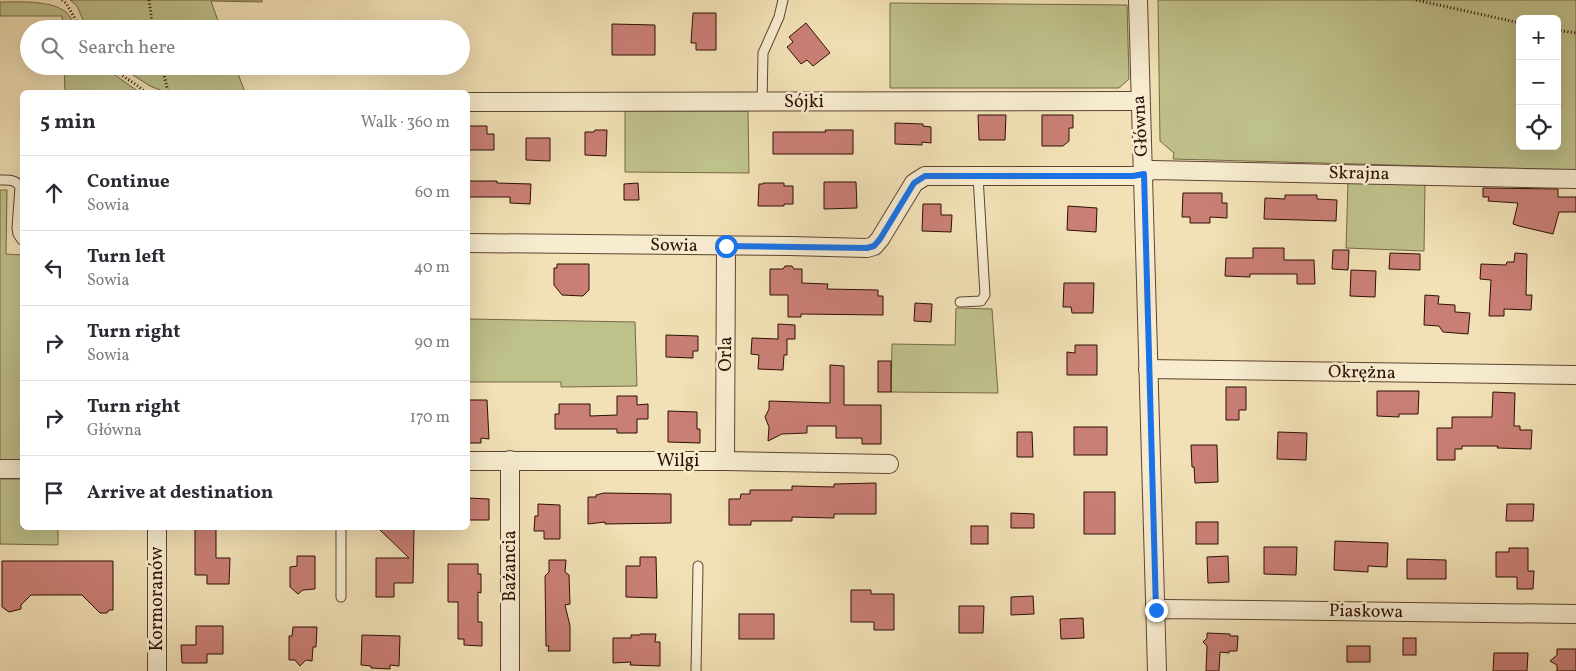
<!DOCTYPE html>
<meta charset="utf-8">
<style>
:root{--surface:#fff;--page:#f2f2f3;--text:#2b2b33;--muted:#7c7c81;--line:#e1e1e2}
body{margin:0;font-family:Vollkorn,serif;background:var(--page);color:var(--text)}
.controls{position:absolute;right:15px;top:15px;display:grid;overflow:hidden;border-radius:8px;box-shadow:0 5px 20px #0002}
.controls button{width:45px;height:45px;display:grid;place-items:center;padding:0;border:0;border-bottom:1px solid var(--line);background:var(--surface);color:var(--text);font:25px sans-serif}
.stop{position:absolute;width:15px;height:15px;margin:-11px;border:4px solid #1a73e8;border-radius:50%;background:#fff}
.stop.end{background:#1a73e8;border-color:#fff;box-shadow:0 1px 5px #0008}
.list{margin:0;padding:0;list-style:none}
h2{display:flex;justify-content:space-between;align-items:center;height:65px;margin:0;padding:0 20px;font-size:21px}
h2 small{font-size:16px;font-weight:400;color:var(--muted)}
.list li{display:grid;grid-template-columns:32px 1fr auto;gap:15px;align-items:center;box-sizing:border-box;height:75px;padding:0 20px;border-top:1px solid var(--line)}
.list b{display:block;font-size:19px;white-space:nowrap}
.list p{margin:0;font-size:16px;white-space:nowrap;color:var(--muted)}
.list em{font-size:16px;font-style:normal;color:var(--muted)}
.icon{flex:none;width:28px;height:28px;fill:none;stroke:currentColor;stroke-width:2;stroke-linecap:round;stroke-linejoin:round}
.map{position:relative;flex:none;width:1576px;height:671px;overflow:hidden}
.search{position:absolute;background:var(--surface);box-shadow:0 5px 20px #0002;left:20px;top:20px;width:450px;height:55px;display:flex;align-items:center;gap:12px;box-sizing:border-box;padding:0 18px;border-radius:28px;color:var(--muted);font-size:19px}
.panel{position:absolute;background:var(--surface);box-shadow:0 5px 20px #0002;left:20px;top:90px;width:450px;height:440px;border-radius:8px}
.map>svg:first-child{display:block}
.green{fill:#bfc18b;stroke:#766848;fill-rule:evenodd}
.building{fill:#ca7f76;stroke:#2d0f04}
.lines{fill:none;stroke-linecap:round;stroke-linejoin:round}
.lane-casing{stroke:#5e4430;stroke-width:11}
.street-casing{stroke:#5e4430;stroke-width:20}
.path{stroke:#2d0f04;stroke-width:3;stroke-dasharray:1 2.5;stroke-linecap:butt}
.lane{stroke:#f7ecd0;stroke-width:9}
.street{stroke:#f7ecd0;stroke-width:18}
.route{stroke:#1a73e8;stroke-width:6}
.labels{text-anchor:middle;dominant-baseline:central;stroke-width:5;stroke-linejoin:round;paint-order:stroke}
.street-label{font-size:18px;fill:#2d0f04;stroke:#f7ecd0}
</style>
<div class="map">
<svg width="1576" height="671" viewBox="0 0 1576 671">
<rect width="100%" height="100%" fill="#f2e1b6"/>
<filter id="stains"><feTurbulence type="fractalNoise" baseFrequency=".004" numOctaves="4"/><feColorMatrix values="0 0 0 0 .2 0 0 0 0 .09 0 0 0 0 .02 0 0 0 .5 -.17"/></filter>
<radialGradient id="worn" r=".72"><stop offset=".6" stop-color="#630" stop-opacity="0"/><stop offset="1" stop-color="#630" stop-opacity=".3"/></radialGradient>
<!-- green -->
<g class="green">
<path d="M70,0H262V2L211,1L221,29H87L77,6Z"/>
<path d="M1158,0H1576V170L1173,159L1174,153L1160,141ZM1520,19H1557V146H1520Z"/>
<path d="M0,2C19,2 51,0 66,12C71,16 73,23 76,29H63L62,16H0Z"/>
<path d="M890,3L1127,5L1129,79L1119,88H890Z"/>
<path d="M64,66H102L139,92H65Z"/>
<path d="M119,66H235L245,92H165L150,86Z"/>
<path d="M625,111H748L749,173L625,172Z"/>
<path d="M1348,182L1425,183L1424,251L1346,248Z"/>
<path d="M0,190H7L6,254L22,255V465H0Z"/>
<path d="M956,308L992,309L998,393L891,392L892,344L955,345Z"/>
<path d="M468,319L635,322L637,386L561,387V382H468Z"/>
<path d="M0,479H22V528H58V545L0,544Z"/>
</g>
<!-- building -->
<g class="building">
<path d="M693,13H716V50H696V43H691Z"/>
<path d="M806,23L830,53L813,66L807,60L801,64L787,47L793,42L789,37Z"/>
<path d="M612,24L655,25V55H612Z"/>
<path d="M978,115H1006L1005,140H979Z"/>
<path d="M1042,115H1073V128H1069V141L1063,146H1042Z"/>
<path d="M895,123L923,124V126L931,127V143L922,142V145L895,144Z"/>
<path d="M468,126H487V134H494V150H468Z"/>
<path d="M595,130H607L606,156L585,155V132H594Z"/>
<path d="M825,130H853V154H773V132H826Z"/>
<path d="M526,138H550V161L526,160Z"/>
<path d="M468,181H497V183L531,184L530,204L510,203V197H468Z"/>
<path d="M824,182H856L857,208L824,209Z"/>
<path d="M638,183L639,200H624V184Z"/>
<path d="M763,183H784V186H793V204H784V206H758L759,184H763Z"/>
<path d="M1483,188L1558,189V197H1576V212H1559L1553,234L1519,226L1513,224L1518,203L1488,201L1489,197H1483Z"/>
<path d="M1183,193H1222V203H1227V218L1210,217V223H1190V217H1182Z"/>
<path d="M1285,195H1317V199L1337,200L1336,221L1264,219L1265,198L1285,199Z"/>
<path d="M923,204H941V215H952L951,232L922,231Z"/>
<path d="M1068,206L1097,208L1096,232L1067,230Z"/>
<path d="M1253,248H1284V260H1314L1315,284H1297V274H1250V277L1225,276L1226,258H1253Z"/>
<path d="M1333,250H1349L1348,270L1332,269Z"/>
<path d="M1390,253L1420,254V270L1389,269Z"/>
<path d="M1515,253L1527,254L1526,295H1532L1531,310L1504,309V316H1489L1491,280L1480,279L1481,264L1506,265L1507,262H1514Z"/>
<path d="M557,264H589V290L583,296L562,295L554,285V268H557Z"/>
<path d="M785,266H792L794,269H802V283L828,284L827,289L878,290V296H883V315L801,314V317H788V295H770V269H783Z"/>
<path d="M1351,270L1376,271L1375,297L1350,296Z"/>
<path d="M1064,283H1094L1093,313H1072L1071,307H1063Z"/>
<path d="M1425,295L1439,296L1438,304L1455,305V312L1470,313L1468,334L1443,332L1439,326L1424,325Z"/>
<path d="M915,303L932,304L931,322L914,321Z"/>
<path d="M778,324L795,325V339H787V355H784L783,370L758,369L759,355L751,354L752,338L778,339Z"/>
<path d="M666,335L698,336V351H693V358L666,357Z"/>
<path d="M1075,345H1097V375H1067V352L1075,353Z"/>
<rect x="878" y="361" width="13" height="31"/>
<path d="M830,365L844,366V405H881V444H862V438H836V426H807V433L782,434L768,441L769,427L765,417L769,409V401L830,403Z"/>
<path d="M1226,387H1246V410H1239V420H1226Z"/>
<path d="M1377,391H1419L1418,414H1399V417L1377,416Z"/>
<path d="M1493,392L1515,393L1514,426H1520V430H1532L1531,449L1497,448L1498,446H1462V449H1455V460H1437V428H1452V417H1492Z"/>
<path d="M617,396H637V405L648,404V419H637V433H617V429H555V414H559V404H590V416L617,415Z"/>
<path d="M468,400H487L489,439L481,438V443H468Z"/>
<path d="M668,411L697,412V429H700V443L668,442Z"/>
<rect x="1074" y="427" width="33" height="28"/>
<path d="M1017,432H1032L1033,457H1017Z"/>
<path d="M1278,432L1307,433L1306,460L1277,459Z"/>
<path d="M1191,445H1217L1218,482L1195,483L1194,467H1192Z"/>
<path d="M876,483V514H834V518L792,517V521H751V525H729V499H740L741,494H750V490H792V486L834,487V484Z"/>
<rect x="1084" y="492" width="31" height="42"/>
<path d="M604,493L671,494V523L605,524V522L588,524V497H596V495Z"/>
<path d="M468,498L489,499V520H468Z"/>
<path d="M538,504L560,505V539H544V531H534L535,516H538Z"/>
<path d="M1507,504H1534L1533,521H1506Z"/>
<path d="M1011,513L1034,514V528H1011Z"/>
<rect x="1196" y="522" width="22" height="22"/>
<rect x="971" y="526" width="17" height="18"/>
<path d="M195,528H216V558H230L229,584H207V575H195Z"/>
<path d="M378,528H414L413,583H394V597H376V558H409Z"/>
<path d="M1335,541L1388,543L1387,567L1368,566V572L1334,570Z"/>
<path d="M1264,547H1297L1296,575L1264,574Z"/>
<path d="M1509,548H1528V571H1534L1533,589H1517V577H1496V552H1509Z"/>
<path d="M297,556H315V589L303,590L298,594L290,587V567L297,566Z"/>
<path d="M1228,556L1229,582L1208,583L1207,557Z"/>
<path d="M640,557H656L657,598L626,597V566H640Z"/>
<path d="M1407,559L1446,560V579H1407Z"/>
<path d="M549,560H566L565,572L569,575L570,604L565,605L570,626V651H548L549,646H546L545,576L549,572Z"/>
<path d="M2,561H113V610H109L107,613H100L82,595H31L21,605V609L9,612L2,607Z"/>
<path d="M448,564H478V574H481V593L478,592V622H482V646L464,645V639H458V602H448Z"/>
<path d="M851,590H871V594H894V630H874V622H851Z"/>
<path d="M1033,596L1034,614L1011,615V597Z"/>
<path d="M959,606H984L983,633H959Z"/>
<rect x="739" y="614" width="35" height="25"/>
<path d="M1083,618L1084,638L1061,639L1060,619Z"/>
<path d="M196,626H223V654H207V663H182L181,645H196Z"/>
<path d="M293,627H317L316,647H313L312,661L306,660L300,666L295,660H289V636H292Z"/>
<path d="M1207,633L1230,634V636H1238L1237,651H1229V653L1220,652L1219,671H1206L1207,646L1203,642L1207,638Z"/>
<path d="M640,634H656L655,642H660V666L630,665L631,662L613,663V638H631V635H640Z"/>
<path d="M362,635L400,636L399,666L390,665V669L371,668V666L361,665Z"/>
<rect x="1403" y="638" width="13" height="17"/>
<rect x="1347" y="646" width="23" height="16"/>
<path d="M1557,649H1576V671H1557V665L1550,661L1557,655Z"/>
<path d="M1494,653H1528L1527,671H1493Z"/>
</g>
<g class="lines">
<!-- lane casing -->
<g class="lane-casing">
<g id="lane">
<path d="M762,102L763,53L779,17L783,0"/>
<path d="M0,180C8,180 16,179 20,187L17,228L18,234L22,240"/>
<path d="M960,302L981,301L985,295L978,176"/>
<path d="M341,528V597"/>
<path d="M696,671L698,566"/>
</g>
</g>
<!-- street casing -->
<g class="street-casing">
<g id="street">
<path d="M1138,0L1157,671"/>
<path d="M468,102L1140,101"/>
<path d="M468,243L789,246L867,248L874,246L880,239L914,183L925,176H1133L1144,174L1152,170L1576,179"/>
<path d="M1148,369L1576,375"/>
<path d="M510,460V671"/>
<path d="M468,461H725L889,464"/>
<path d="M725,461L726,246"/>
<path d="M0,469H22"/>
<path d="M157,528V671"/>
<path d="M1156,610L1166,609L1576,614"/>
</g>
</g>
<!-- path -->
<g class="path">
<path d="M62,0L66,3L81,29"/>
<path d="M149,0L153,29"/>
<path d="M1416,0L1520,23"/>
<path d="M1557,30L1576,33"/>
<path d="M108,66L138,86L145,92"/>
<path d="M162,66L168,92"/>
</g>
<!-- lane -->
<use href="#lane" class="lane"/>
<!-- street -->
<use href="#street" class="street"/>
</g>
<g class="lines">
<!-- route -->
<path class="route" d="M726,246L867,248L874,246L880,239L914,183L925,176H1133L1144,174L1156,610"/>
</g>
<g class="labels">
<!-- street labels -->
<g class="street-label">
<text x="804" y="102">Sójki</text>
<text transform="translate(1141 126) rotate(-93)">Główna</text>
<text transform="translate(1359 174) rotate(1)">Skrajna</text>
<text transform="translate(674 246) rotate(1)">Sowia</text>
<text transform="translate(726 354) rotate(-90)">Orla</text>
<text transform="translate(1362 373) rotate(1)">Okrężna</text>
<text x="678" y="461">Wilgi</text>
<text transform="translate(510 566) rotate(-90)">Bażancia</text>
<text transform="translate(157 599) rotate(-90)">Kormoranów</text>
<text transform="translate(1366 612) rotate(1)">Piaskowa</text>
</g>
</g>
<rect width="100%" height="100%" filter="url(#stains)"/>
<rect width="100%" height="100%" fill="url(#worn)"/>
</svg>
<div class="controls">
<button>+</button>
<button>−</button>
<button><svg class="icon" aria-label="locate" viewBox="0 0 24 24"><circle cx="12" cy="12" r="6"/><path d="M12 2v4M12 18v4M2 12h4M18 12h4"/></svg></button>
</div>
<div class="stop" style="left:726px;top:246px"></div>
<div class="stop end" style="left:1156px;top:610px"></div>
<div class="search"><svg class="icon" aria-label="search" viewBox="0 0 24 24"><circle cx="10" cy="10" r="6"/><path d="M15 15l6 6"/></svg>Search here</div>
<section class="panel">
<h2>5 min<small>Walk · 360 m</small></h2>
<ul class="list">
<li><svg class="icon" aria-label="ahead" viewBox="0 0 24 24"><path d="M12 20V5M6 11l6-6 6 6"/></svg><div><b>Continue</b><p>Sowia</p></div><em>60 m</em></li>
<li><svg class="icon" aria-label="left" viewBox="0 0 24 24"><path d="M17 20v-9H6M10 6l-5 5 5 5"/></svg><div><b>Turn left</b><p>Sowia</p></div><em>40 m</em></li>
<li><svg class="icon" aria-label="right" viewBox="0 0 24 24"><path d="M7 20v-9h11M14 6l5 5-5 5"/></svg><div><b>Turn right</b><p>Sowia</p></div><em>90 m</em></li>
<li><svg class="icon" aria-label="right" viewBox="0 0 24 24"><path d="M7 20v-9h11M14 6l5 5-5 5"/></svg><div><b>Turn right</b><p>Główna</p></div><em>170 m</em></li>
<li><svg class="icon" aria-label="arrive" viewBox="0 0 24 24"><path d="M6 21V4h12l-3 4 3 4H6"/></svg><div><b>Arrive at destination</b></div></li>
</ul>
</section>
</div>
